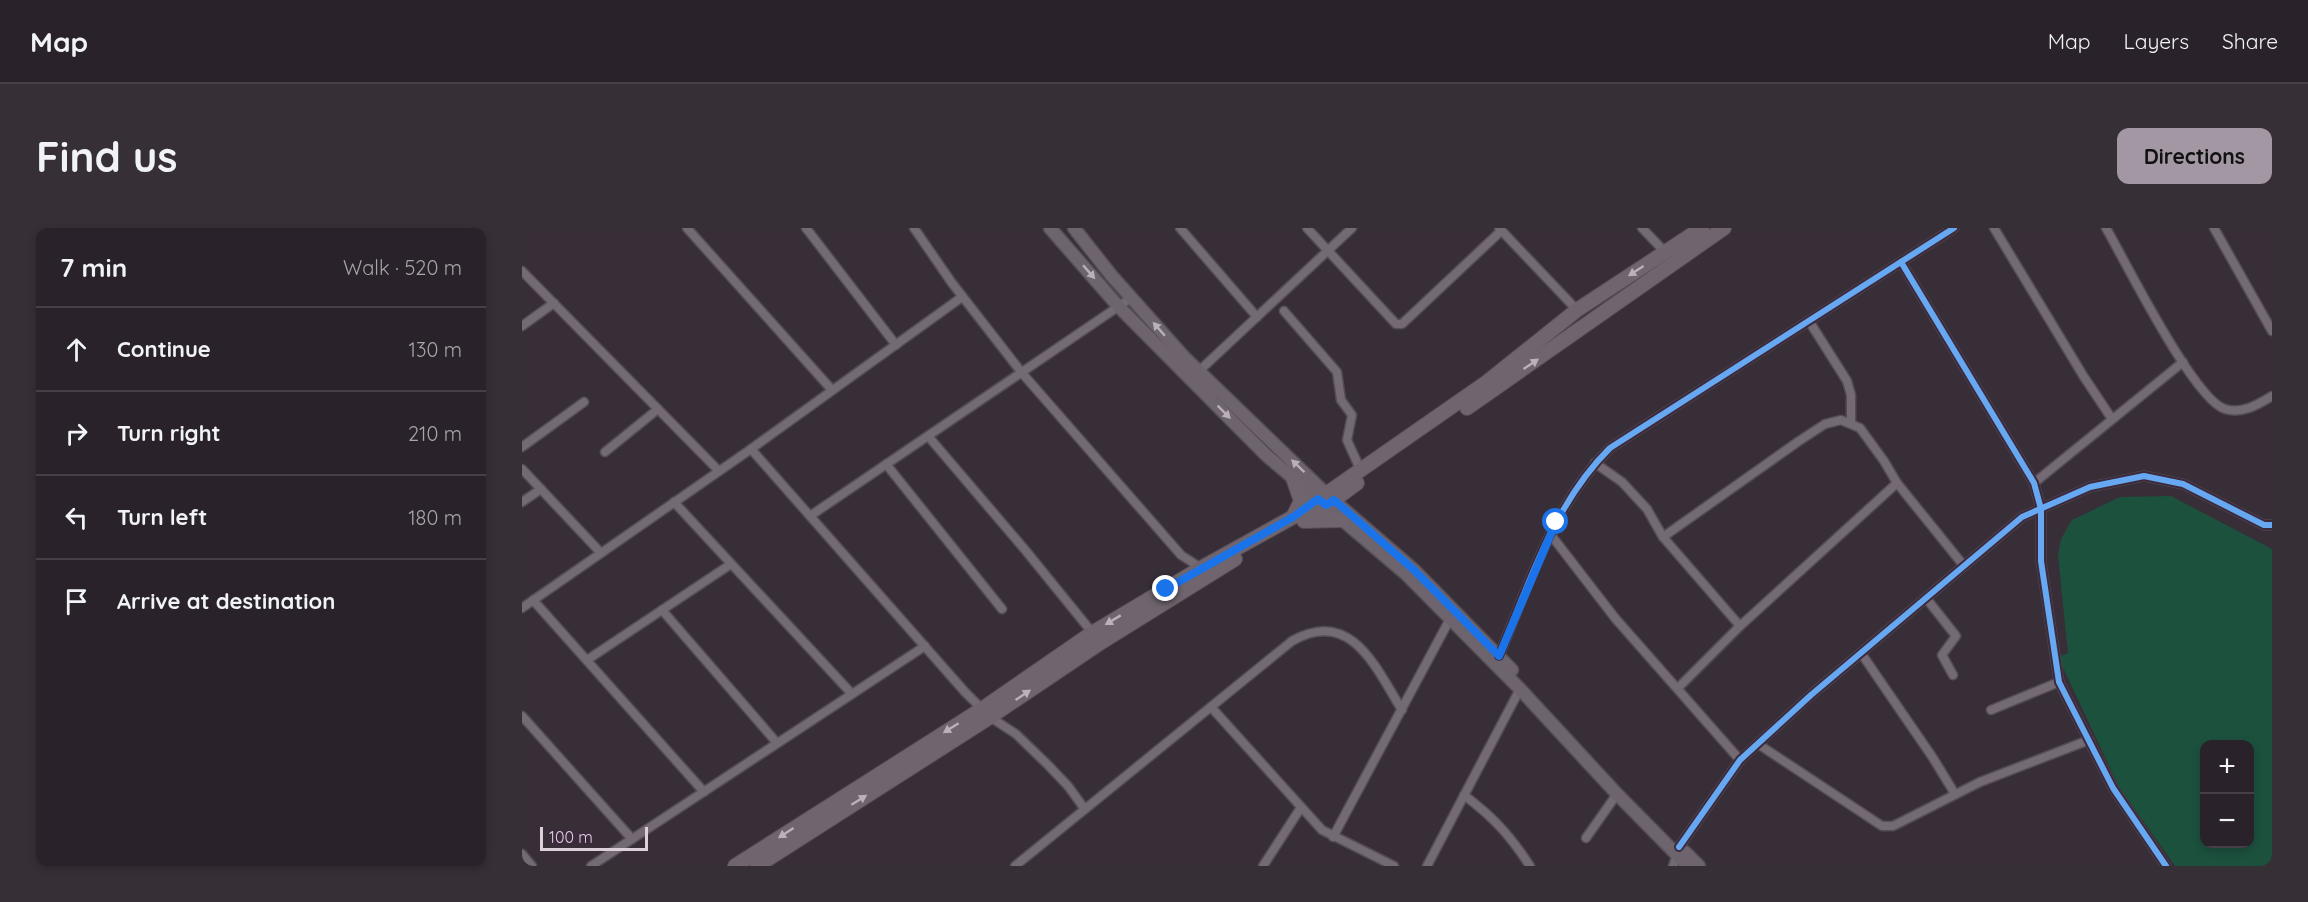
<!DOCTYPE html>
<meta charset="utf-8">
<style>
:root{--surface:#2a222a;--page:#362f36;--text:#f1f3f6;--muted:#a5a4a8;--line:#463f47;--accent:#a297a2}
body{margin:0;font-family:Quicksand,sans-serif;background:var(--page);color:var(--text)}
.controls{position:absolute;right:18px;bottom:18px;display:grid;overflow:hidden;border-radius:12px;box-shadow:0 3px 9px #0003}
.controls button{width:54px;height:54px;display:grid;place-items:center;padding:0;border:0;border-bottom:2px solid var(--line);background:var(--surface);color:var(--text);font:30px sans-serif}
.scale{position:absolute;left:18px;bottom:15px;width:108px;box-sizing:border-box;padding-left:6px;border:3px solid #dbd0db;border-top:0;font-size:16px;line-height:21px;white-space:nowrap;color:#dbd0db;-webkit-text-stroke:4px #3c2a3c;paint-order:stroke}
.stop{position:absolute;width:18px;height:18px;margin:-14px;border:4px solid #1a73e8;border-radius:50%;background:#fff}
.stop.end{background:#1a73e8;border-color:#fff;box-shadow:0 2px 6px #0008}
.list{margin:0;padding:0;list-style:none}
h2{display:flex;justify-content:space-between;align-items:center;height:78px;margin:0;padding:0 24px;font-size:26px}
h2 small{font-size:20px;font-weight:400;color:var(--muted)}
.list li{display:grid;grid-template-columns:39px 1fr auto;gap:18px;align-items:center;box-sizing:border-box;height:84px;padding:0 24px;border-top:2px solid var(--line)}
.list b{display:block;font-size:22px;white-space:nowrap}
.list em{font-size:20px;font-style:normal;color:var(--muted)}
.icon{flex:none;width:33px;height:33px;fill:none;stroke:currentColor;stroke-width:2;stroke-linecap:round;stroke-linejoin:round}
.map{position:relative;flex:none;width:1750px;height:638px;overflow:hidden;border-radius:12px}
header{display:flex;align-items:center;gap:36px;box-sizing:border-box;height:84px;padding:0 30px;background:var(--surface);border-bottom:2px solid var(--line)}
header strong{font-size:28px}
nav{display:flex;gap:33px;margin-inline-start:auto;font-size:21px}
.intro{display:flex;align-items:center;justify-content:space-between;box-sizing:border-box;height:144px;padding:0 36px}
h1{margin:0;font-size:42px}
.button{padding:15px 27px;border-radius:12px;background:var(--accent);color:#111;font-size:21px;font-weight:700}
main{display:flex;gap:36px;padding:0 36px}
aside{flex:1;background:var(--surface);border-radius:12px;box-shadow:0 3px 9px #0003}
.map>svg:first-child{display:block}
.green{fill:#1c513e;fill-rule:evenodd}
.lines{fill:none;stroke-linecap:round;stroke-linejoin:round}
.minor-casing{stroke:#544c54;stroke-width:11}
.secondary-casing{stroke:#544c54;stroke-width:15}
.primary-casing{stroke:#544c54;stroke-width:16}
.minor{stroke:#736a73;stroke-width:8}
.secondary{stroke:#6d646d;stroke-width:12}
.primary{stroke:#70656f;stroke-width:14}
.cycleway-casing{stroke:#3c2a3c;stroke-width:10}
.cycleway{stroke:#66a8f1;stroke-width:6}
.oneway{fill:#bbb0bb}
.oneway2{fill:#bab0ba}
.route{stroke:#1a73e8;stroke-width:8}
</style>
<header>
<strong>Map</strong>
<nav><a>Map</a><a>Layers</a><a>Share</a></nav>
</header>
<div class="intro"><h1>Find us</h1><a class="button">Directions</a></div>
<main>
<aside>
<h2>7 min<small>Walk · 520 m</small></h2>
<ul class="list">
<li><svg class="icon" aria-label="ahead" viewBox="0 0 24 24"><path d="M12 20V5M6 11l6-6 6 6"/></svg><div><b>Continue</b></div><em>130 m</em></li>
<li><svg class="icon" aria-label="right" viewBox="0 0 24 24"><path d="M7 20v-9h11M14 6l5 5-5 5"/></svg><div><b>Turn right</b></div><em>210 m</em></li>
<li><svg class="icon" aria-label="left" viewBox="0 0 24 24"><path d="M17 20v-9H6M10 6l-5 5 5 5"/></svg><div><b>Turn left</b></div><em>180 m</em></li>
<li><svg class="icon" aria-label="arrive" viewBox="0 0 24 24"><path d="M6 21V4h12l-3 4 3 4H6"/></svg><div><b>Arrive at destination</b></div></li>
</ul>
</aside>
<div class="map">
<svg width="1750" height="638" viewBox="0 0 1750 638">
<rect width="100%" height="100%" fill="#382e38"/>
<!-- green -->
<path class="green" d="M1649,268L1750,321V638H1653L1597,559L1536,429L1546,425L1536,327L1539,311L1550,292L1598,269ZM1682,516H1728V616H1682Z"/>
<g class="lines">
<!-- minor casing -->
<g class="minor-casing">
<g id="minor">
<path d="M165,0L310,162"/>
<path d="M284,0L374,117"/>
<path d="M392,0L430,55L500,145L659,327L679,340"/>
<path d="M658,0L735,89"/>
<path d="M785,0L874,96H880L979,3"/>
<path d="M977,0L1055,82"/>
<path d="M1120,0L1143,24"/>
<path d="M1472,0L1562,149L1590,191"/>
<path d="M1584,0C1603,33 1672,172 1703,181C1721,186 1735,177 1750,168"/>
<path d="M1692,0L1750,103"/>
<path d="M1379,34L1512,255L1519,281V333L1537,454L1591,560L1644,638"/>
<path d="M0,43L197,243"/>
<path d="M762,83L815,144L819,172L830,187L825,212L839,243"/>
<path d="M1287,93L1325,153L1329,167V194"/>
<path d="M0,98L32,75"/>
<path d="M677,143L830,0"/>
<path d="M406,208L504,323L573,408"/>
<path d="M0,219L62,174"/>
<path d="M229,221L443,464L468,489L494,506L525,536L546,558L562,580"/>
<path d="M83,224L136,181"/>
<path d="M1073,235L1100,254L1125,281L1141,309L1218,398"/>
<path d="M364,236L480,381"/>
<path d="M0,241L79,325"/>
<path d="M1512,255L1661,134"/>
<path d="M0,274L19,261"/>
<path d="M152,274L330,466"/>
<path d="M288,288L609,70"/>
<path d="M1029,307L1093,390L1218,532"/>
<path d="M1141,309L1277,213L1303,196L1319,192L1338,200L1362,233L1375,255L1442,338"/>
<path d="M1404,370L1434,408L1420,427L1431,447"/>
<path d="M11,372L182,564"/>
<path d="M0,380L229,221L440,69"/>
<path d="M140,382L255,515"/>
<path d="M1339,425L1411,530L1433,566"/>
<path d="M977,428C1007,356 1032,275 1088,220L1432,0"/>
<path d="M65,432L209,336"/>
<path d="M1156,460L1218,398L1375,255"/>
<path d="M689,479L800,602L872,638"/>
<path d="M1469,482L1537,454"/>
<path d="M0,488L110,611"/>
<path d="M1236,516L1360,598H1371L1381,593L1458,554L1567,512"/>
<path d="M942,567C972,590 987,606 1008,638"/>
<path d="M811,609L928,391"/>
<path d="M1064,610L1095,566"/>
<path d="M1157,619L1218,532L1289,467L1500,289L1568,259L1622,248L1661,256L1742,297H1750"/>
<path d="M0,626L10,638"/>
<path d="M69,638L403,418"/>
<path d="M493,638L770,413C829,379 854,440 880,482"/>
<path d="M741,638L778,581"/>
<path d="M905,638L998,461"/>
<path d="M1151,638L1155,627"/>
</g>
</g>
<!-- secondary casing -->
<g class="secondary-casing">
<g id="secondary">
<path d="M528,0L597,79L744,227L884,346L998,461L1095,566L1166,638"/>
<path d="M552,0L589,47L662,129L803,265L892,342L990,442"/>
<path d="M1163,624L1177,638"/>
</g>
</g>
<!-- primary casing -->
<g class="primary-casing">
<g id="primary">
<path d="M945,180L1202,0"/>
<path d="M771,250L779,273L772,287"/>
<path d="M783,289L812,272L835,255"/>
<path d="M782,293L820,292"/>
<path d="M213,638L460,481L570,405L679,340L771,289L965,154L1055,82L1180,0"/>
<path d="M235,638L468,489L578,415L713,331"/>
</g>
</g>
<!-- minor -->
<use href="#minor" class="minor"/>
<!-- secondary -->
<use href="#secondary" class="secondary"/>
<!-- primary -->
<use href="#primary" class="primary"/>
<!-- cycleway casing -->
<g class="cycleway-casing">
<g id="cycleway">
<path d="M1379,34L1512,255L1519,281V333L1537,454L1591,560L1644,638"/>
<path d="M977,428C1007,356 1032,275 1088,220L1432,0"/>
<path d="M1157,619L1218,532L1289,467L1500,289L1568,259L1622,248L1661,256L1742,297H1750"/>
</g>
</g>
<!-- cycleway -->
<use href="#cycleway" class="cycleway"/>
</g>
<!-- one-way arrows -->
<defs><path id="oneway-solid" d="M-6-.8H1V-3.2L6.5 0L1 3.2V.8H-6Z" transform="scale(1.5)"/></defs>
<g class="oneway">
<use href="#oneway-solid" transform="translate(1114 43) rotate(147)"/>
<use href="#oneway-solid" transform="translate(1009 136) rotate(-34)"/>
<use href="#oneway-solid" transform="translate(591 392) rotate(149)"/>
<use href="#oneway-solid" transform="translate(501 467) rotate(-34)"/>
<use href="#oneway-solid" transform="translate(429 500) rotate(148)"/>
<use href="#oneway-solid" transform="translate(337 572) rotate(-32)"/>
<use href="#oneway-solid" transform="translate(264 605) rotate(147)"/>
</g>
<g class="oneway2">
<use href="#oneway-solid" transform="translate(567 44) rotate(49)"/>
<use href="#oneway-solid" transform="translate(637 101) rotate(-131)"/>
<use href="#oneway-solid" transform="translate(702 184) rotate(45)"/>
<use href="#oneway-solid" transform="translate(776 238) rotate(-136)"/>
</g>
<g class="lines">
<!-- route -->
<path class="route" d="M644,361L771,289L796,271L804,277L812,272L892,342L977,428L1034,294"/>
</g>
</svg>
<div class="controls">
<button>+</button>
<button>−</button>
</div>
<div class="scale">100 m</div>
<div class="stop" style="left:1034px;top:294px"></div>
<div class="stop end" style="left:644px;top:361px"></div>
</div>
</main>
